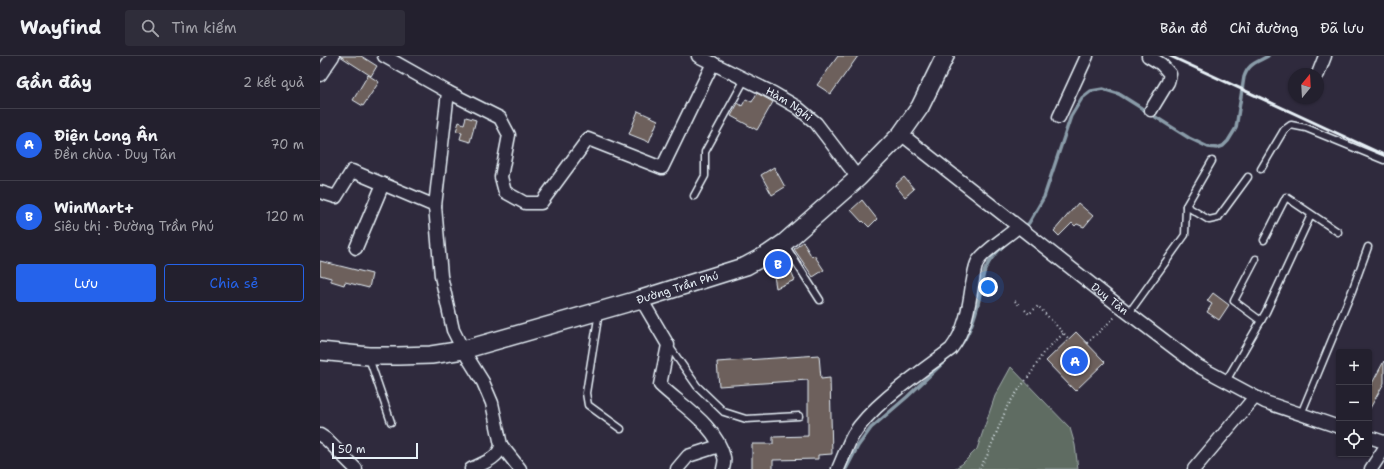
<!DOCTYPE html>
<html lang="vi">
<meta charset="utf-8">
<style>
:root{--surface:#23202e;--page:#2f2d3a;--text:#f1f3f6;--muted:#a3a3aa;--line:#403e4a;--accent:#2563eb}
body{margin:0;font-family:"Shantell Sans",sans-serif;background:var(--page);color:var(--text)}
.controls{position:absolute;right:12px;bottom:12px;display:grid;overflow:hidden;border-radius:4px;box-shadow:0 1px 3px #0004}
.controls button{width:36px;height:36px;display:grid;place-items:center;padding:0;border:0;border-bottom:1px solid var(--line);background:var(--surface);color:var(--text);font:20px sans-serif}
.compass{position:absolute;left:968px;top:12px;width:36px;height:36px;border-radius:50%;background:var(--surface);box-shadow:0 1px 3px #0004;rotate:18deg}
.scale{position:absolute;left:12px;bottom:10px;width:86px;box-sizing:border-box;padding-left:4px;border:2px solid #e8f1f8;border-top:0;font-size:11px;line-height:14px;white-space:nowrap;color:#e8f1f8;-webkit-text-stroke:3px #2f2a3d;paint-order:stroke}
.you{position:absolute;left:668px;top:231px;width:14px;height:14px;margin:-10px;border:3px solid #fff;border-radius:50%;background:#1a73e8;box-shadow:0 0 0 6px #1a73e833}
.badge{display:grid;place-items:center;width:26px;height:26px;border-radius:50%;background:var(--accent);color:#fff;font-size:13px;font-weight:700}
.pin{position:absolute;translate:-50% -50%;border:2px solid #fff;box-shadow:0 1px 4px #0006}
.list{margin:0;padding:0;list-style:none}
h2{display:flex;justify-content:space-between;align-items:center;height:52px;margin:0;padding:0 16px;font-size:17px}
h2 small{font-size:13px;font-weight:400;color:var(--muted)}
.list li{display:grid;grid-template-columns:26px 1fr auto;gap:12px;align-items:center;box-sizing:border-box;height:72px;padding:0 16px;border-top:1px solid var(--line)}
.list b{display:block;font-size:15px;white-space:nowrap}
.list p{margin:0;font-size:13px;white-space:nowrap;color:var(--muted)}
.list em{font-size:13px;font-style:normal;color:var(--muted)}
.actions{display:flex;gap:8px;padding:12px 16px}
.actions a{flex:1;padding:9px 0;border:1px solid var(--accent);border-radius:4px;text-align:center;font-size:14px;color:var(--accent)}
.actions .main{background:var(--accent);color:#fff}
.icon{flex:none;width:22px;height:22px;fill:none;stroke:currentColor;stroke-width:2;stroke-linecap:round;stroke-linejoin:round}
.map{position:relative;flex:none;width:1064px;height:413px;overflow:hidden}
header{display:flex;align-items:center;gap:24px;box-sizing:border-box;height:56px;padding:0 20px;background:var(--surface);border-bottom:1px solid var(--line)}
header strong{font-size:19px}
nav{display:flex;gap:22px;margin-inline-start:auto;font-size:14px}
.search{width:280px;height:36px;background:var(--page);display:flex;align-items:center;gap:10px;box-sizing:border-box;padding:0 14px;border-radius:4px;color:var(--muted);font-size:15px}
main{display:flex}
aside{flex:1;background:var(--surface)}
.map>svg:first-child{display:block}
.green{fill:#5e6c62;stroke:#a3aead}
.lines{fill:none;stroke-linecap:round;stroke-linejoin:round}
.stream{stroke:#8a9ca9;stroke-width:3.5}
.building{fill:#6d605b;stroke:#e8f1f8}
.lane-casing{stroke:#e8f1f8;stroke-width:9}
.street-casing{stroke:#e8f1f8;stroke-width:15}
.secondary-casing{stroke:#e8f1f8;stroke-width:20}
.path{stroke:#e8f1f8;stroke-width:2;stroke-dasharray:1 3;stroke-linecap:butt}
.lane{stroke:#2f2a3d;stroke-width:6}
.street{stroke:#2f2a3d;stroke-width:12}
.secondary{stroke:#2f2a3d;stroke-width:17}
.rail{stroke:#e8f1f8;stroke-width:3}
.labels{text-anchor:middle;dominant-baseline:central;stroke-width:3;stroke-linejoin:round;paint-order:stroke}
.street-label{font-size:11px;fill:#e8f1f8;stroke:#2f2a3d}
</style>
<header>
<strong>Wayfind</strong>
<div class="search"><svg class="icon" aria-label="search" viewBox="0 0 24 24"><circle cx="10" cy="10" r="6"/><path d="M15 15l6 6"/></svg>Tìm kiếm</div>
<nav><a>Bản đồ</a><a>Chỉ đường</a><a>Đã lưu</a></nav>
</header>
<main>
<aside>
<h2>Gần đây<small>2 kết quả</small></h2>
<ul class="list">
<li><span class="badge">A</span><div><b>Điện Long Ân</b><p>Đền chùa · Duy Tân</p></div><em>70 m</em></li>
<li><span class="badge">B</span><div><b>WinMart+</b><p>Siêu thị · Đường Trần Phú</p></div><em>120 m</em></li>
</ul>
<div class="actions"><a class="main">Lưu</a><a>Chia sẻ</a></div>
</aside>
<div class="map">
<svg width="1064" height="413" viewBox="0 0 1064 413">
<rect width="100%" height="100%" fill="#2f2a3d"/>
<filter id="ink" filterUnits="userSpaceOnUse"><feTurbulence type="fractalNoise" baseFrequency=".025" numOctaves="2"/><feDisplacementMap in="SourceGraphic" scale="8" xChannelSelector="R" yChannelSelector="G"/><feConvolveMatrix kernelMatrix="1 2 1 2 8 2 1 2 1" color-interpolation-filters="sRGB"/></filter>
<g filter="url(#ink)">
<!-- green -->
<path class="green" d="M691,311L750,372L755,389L758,413H634L642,408L657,393L675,340Z"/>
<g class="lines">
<!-- stream -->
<g class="stream">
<path d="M703,172L709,167L724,141L751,60L762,42L771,35L783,33L799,38L869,82L888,91L897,92L903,90L908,85L916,72L924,21C929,7 936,7 948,0"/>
<path d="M640,290C650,278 658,252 660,237C662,229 662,217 667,210C671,201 678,195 685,188"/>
<path d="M526,413L538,390L551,372L587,341L627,303"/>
</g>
</g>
<!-- building -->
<g class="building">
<path d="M20,0H41L57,10L51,20Z"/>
<path d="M518,0H538L511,38L497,29Z"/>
<path d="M48,19L59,26L43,50L33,44Z"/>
<path d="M437,37L453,46L437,74L411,60L418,47L422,50L426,43L432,46Z"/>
<path d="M318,55L338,64L329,86L309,78Z"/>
<path d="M146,61L156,64L150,86L140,83L142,76L136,75L139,66L144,68Z"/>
<path d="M454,111L465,131L452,139L441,119Z"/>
<path d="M584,121L594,133L585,141L575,129Z"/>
<path d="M542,144L557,163L549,171L543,165L542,166L531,154Z"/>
<path d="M758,147L773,160L764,171L757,168L755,170L752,167L739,180L734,175Z"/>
<path d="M483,186L492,201L494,199L504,214L493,221L474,193Z"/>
<path d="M0,205L52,218L49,232L25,226L24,229L11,225V222L0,219Z"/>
<path d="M468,208L475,224L456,232L453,214Z"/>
<path d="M893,237L909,249L899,264L887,256L892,248L887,245Z"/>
<path d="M756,276L785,306L755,335L726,305Z"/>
<path d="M499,299L501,323L510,322L512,398L498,399V403L453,404V413H432V388H453V381L488,380V324L399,330L397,306Z"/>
<path d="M1064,305V327L1049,354V333Z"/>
</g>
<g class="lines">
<!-- lane casing -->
<g class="lane-casing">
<g id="lane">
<path d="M941,113L964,74L971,69L986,72L1064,104"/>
<path d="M374,140L385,120V96L425,23"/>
<path d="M866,150L889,164L898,162L928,121"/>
<path d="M944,184L966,141L1018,176"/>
<path d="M465,189L500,244"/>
<path d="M936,203L914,245L941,265"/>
<path d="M279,256L266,337L268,349L301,373"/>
<path d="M809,257L865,179L866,150L892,105"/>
<path d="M349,290L377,330L404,356L426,363L479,360"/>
<path d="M49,302L71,366"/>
<path d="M906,325L946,256L991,159"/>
<path d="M981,358L1032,235L1048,191"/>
</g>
</g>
<!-- street casing -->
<g class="street-casing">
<g id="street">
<path d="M64,0L128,36L115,150L121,220L133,274L143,294L163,326L172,347L181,389C180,402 161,408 151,413"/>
<path id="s1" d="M378,0L453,37L477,51L496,67L538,122"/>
<path d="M828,0L841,8L850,18L848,26L831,54"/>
<path d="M998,18L1005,0"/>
<path d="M0,19L13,0"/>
<path d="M128,36L180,62L189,79L181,121L185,136L205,147H221L268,83L342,112L393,7"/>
<path d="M739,61L767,0"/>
<path id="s2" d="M581,78L803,253L878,310L945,346L1019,371"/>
<path d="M0,136L16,141L32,115L115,150"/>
<path d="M36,192L63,128"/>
<path d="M321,243L348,289L340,329C362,350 396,369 404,401C405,404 404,409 403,413"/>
<path d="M0,379L6,383L36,413"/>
<path d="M1049,381L1064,386"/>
<path d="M181,389L200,413"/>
<path d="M357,413L368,400L399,390"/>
<path d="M518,413C523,402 527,390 533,379C553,347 601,316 631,293C645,275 649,251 652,229C654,221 654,212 658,205C665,194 688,180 698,171"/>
<path d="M874,413L935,341"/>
<path d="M1051,413L1064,393"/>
</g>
</g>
<!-- secondary casing -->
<g class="secondary-casing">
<g id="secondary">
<path id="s3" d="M0,295L49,300H78L111,299L143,294L321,243L426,210L448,198L464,187L538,122L581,78L600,51L625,0"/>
</g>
</g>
<!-- path -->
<g class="path">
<path d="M695,245L699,249"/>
<path d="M705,254L709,258L718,250L749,283"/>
<path d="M767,287L795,261"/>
<path d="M659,413L667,400L687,351L697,336L712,316L723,297L744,277"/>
</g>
<!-- lane -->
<use href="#lane" class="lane"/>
<!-- street -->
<use href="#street" class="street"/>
<!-- secondary -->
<use href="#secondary" class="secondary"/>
<!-- rail -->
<path class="rail" d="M850,0L1064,99"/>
</g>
</g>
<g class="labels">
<!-- street labels -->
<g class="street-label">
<text stroke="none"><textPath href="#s1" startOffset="103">Hàm Nghi</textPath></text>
<text stroke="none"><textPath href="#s3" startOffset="367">Đường Trần Phú</textPath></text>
<text stroke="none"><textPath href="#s2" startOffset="266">Duy Tân</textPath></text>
</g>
</g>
</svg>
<div class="controls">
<button>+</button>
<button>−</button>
<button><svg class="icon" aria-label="locate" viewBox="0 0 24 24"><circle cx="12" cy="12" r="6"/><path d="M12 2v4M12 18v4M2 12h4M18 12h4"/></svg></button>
</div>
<svg class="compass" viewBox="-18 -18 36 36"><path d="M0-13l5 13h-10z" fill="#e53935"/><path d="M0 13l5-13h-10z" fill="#a3a3aa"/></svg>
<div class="scale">50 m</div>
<div class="you"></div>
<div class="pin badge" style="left:755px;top:305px">A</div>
<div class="pin badge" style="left:458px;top:208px">B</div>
</div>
</main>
